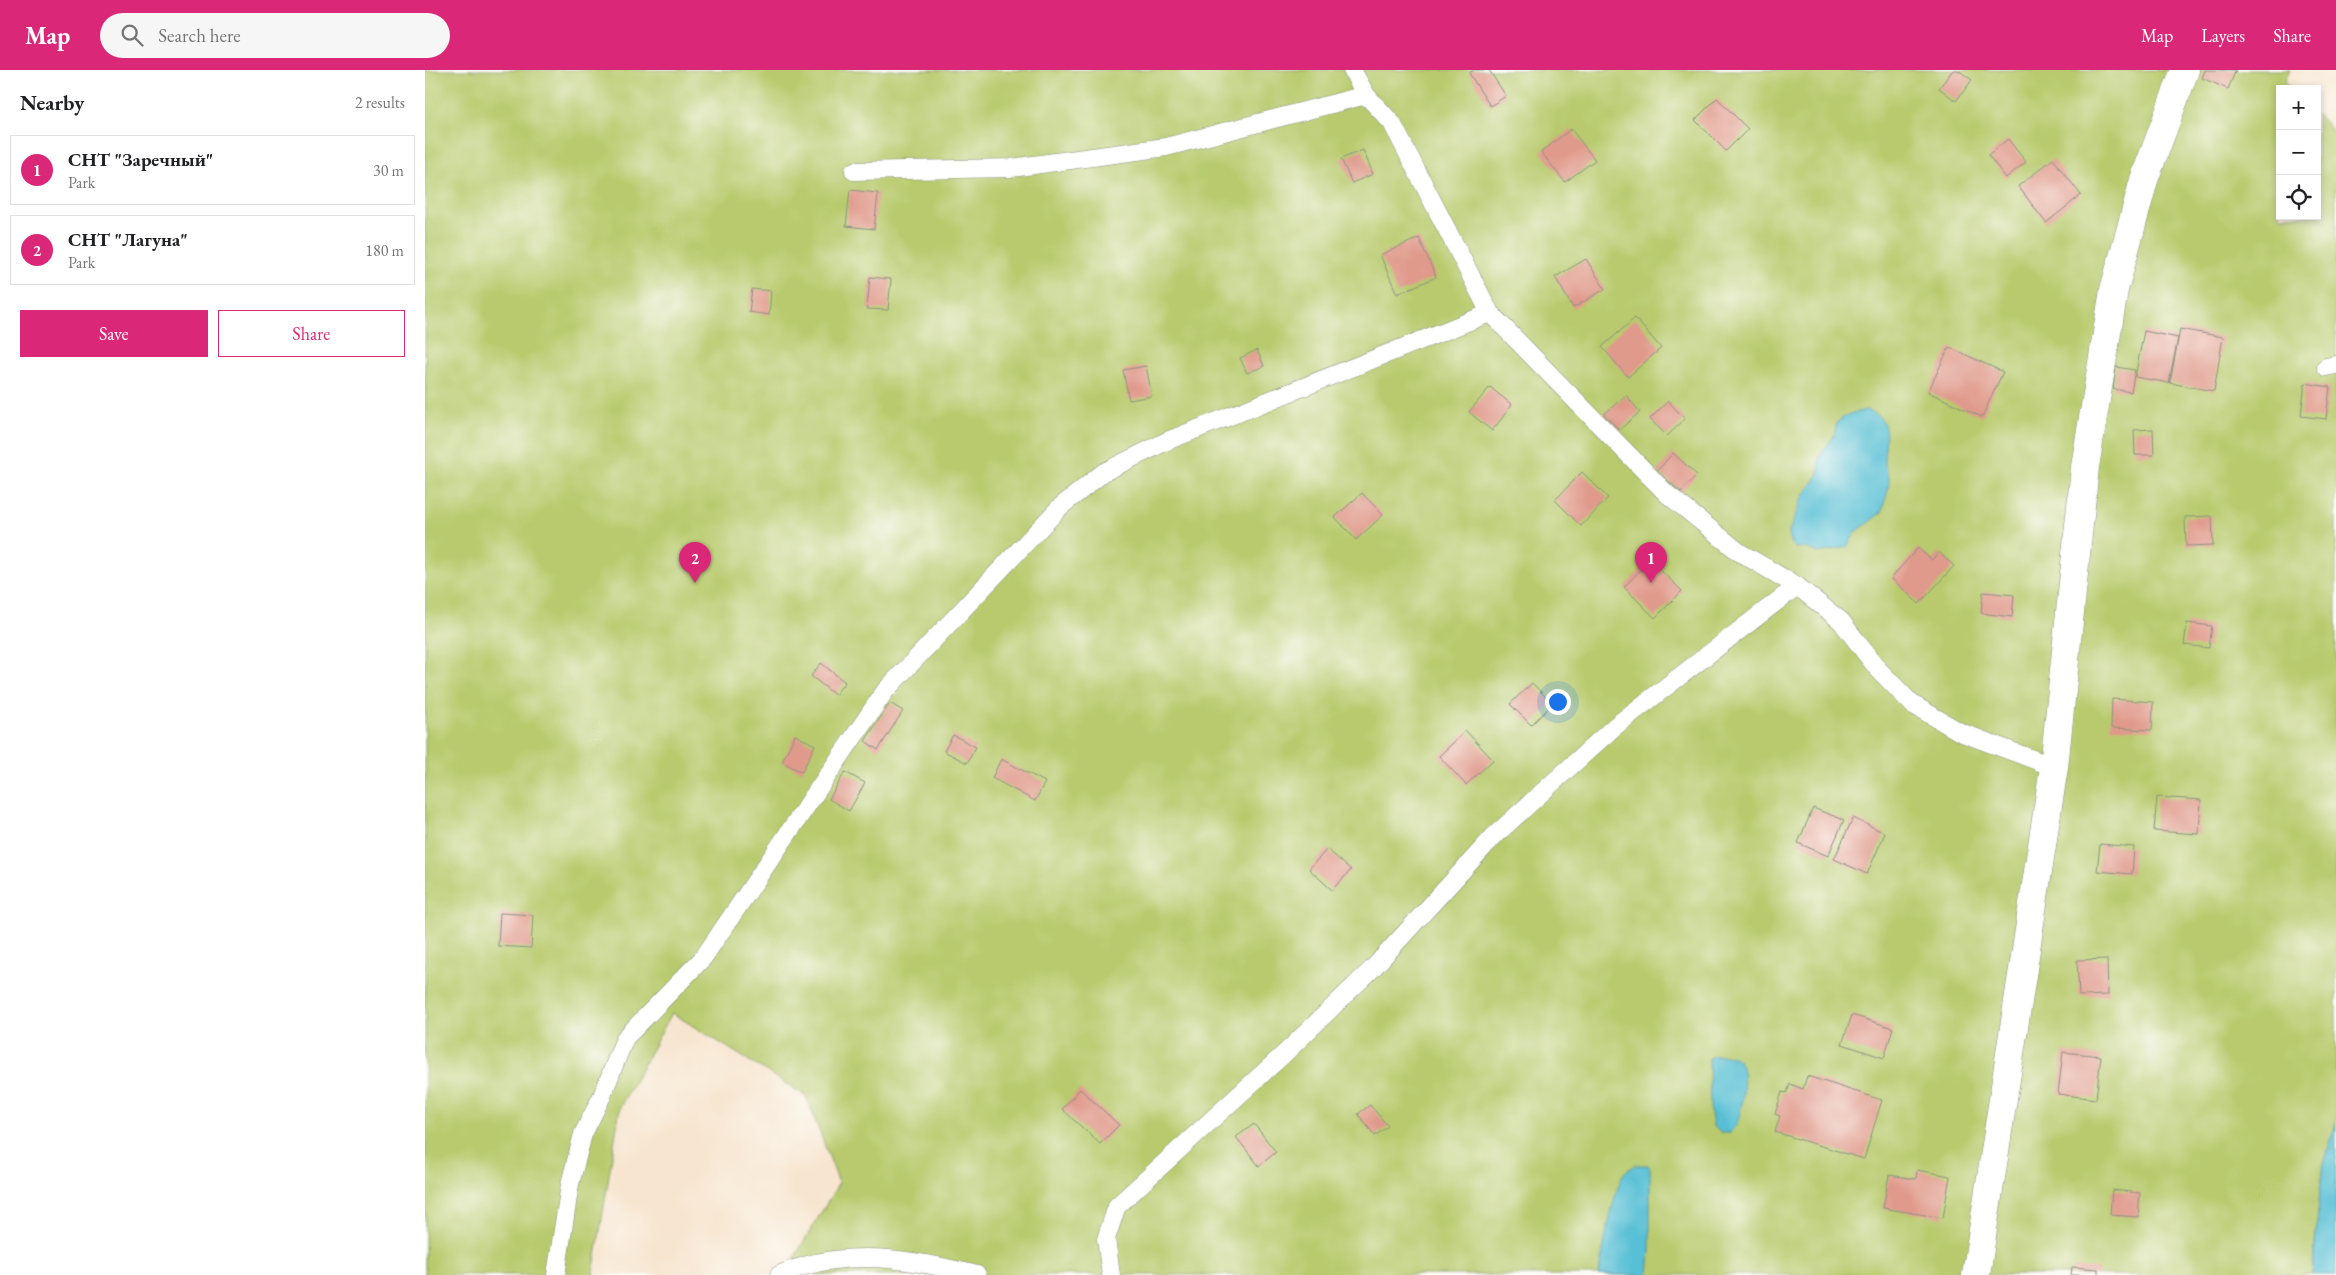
<!DOCTYPE html>
<meta charset="utf-8">
<style>
:root{--surface:#fff;--page:#f6f6f6;--text:#202124;--muted:#757577;--line:#e0e0e0;--accent:#db2777}
body{margin:0;font-family:"EB Garamond",serif;background:var(--page);color:var(--text)}
.controls{position:absolute;right:15px;top:15px;display:grid;overflow:hidden;border-radius:0px;box-shadow:0 2px 8px #0003}
.controls button{width:45px;height:45px;display:grid;place-items:center;padding:0;border:0;border-bottom:1px solid var(--line);background:var(--surface);color:var(--text);font:25px sans-serif}
.you{position:absolute;left:1132px;top:631px;width:18px;height:18px;margin:-12px;border:4px solid #fff;border-radius:50%;background:#1a73e8;box-shadow:0 0 0 8px #1a73e833}
.badge{display:grid;place-items:center;width:32px;height:32px;border-radius:50%;background:var(--accent);color:#fff;font-size:16px;font-weight:700}
.pin{position:absolute;translate:-50% -41px;filter:drop-shadow(0 1px 2px #0008)}
.pin::after{content:'';position:absolute;top:26px;width:18px;height:15px;background:inherit;clip-path:polygon(0 0,100% 0,50% 100%)}
.list{margin:0;padding:0;list-style:none}
h2{display:flex;justify-content:space-between;align-items:center;height:65px;margin:0;padding:0 20px;font-size:21px}
h2 small{font-size:16px;font-weight:400;color:var(--muted)}
.list li{display:grid;grid-template-columns:32px 1fr auto;gap:15px;align-items:center;box-sizing:border-box;height:70px;margin:0 10px 10px;padding:0 10px;border:1px solid var(--line);border-radius:0px}
.list b{display:block;font-size:19px;white-space:nowrap}
.list p{margin:0;font-size:16px;white-space:nowrap;color:var(--muted)}
.list em{font-size:16px;font-style:normal;color:var(--muted)}
.actions{display:flex;gap:10px;padding:15px 20px}
.actions a{flex:1;padding:11px 0;border:1px solid var(--accent);border-radius:0px;text-align:center;font-size:18px;color:var(--accent)}
.actions .main{background:var(--accent);color:#fff}
.icon{flex:none;width:28px;height:28px;fill:none;stroke:currentColor;stroke-width:2;stroke-linecap:round;stroke-linejoin:round}
.map{position:relative;flex:none;width:1911px;height:1205px;overflow:hidden}
header{display:flex;align-items:center;gap:30px;box-sizing:border-box;height:70px;padding:0 25px;background:var(--accent);color:#fff}
header strong{font-size:24px}
nav{display:flex;gap:28px;margin-inline-start:auto;font-size:18px}
.search{width:350px;height:45px;background:var(--page);display:flex;align-items:center;gap:12px;box-sizing:border-box;padding:0 18px;border-radius:28px;color:var(--muted);font-size:19px}
main{display:flex}
aside{flex:1;background:var(--surface)}
.map>svg:first-child{display:block}
.garden{fill:#b8ca6d;stroke:#6c8450}
.water{fill:#59c0d6;stroke:#3c7e85}
.building{fill:#e09a8b}
.lines{fill:none;stroke-linecap:round;stroke-linejoin:round}
.lane-casing{stroke:#8b9182;stroke-width:19}
.street-casing{stroke:#8b9182;stroke-width:29}
.lane{stroke:#fff;stroke-width:18}
.street{stroke:#fff;stroke-width:28}
</style>
<header>
<strong>Map</strong>
<div class="search"><svg class="icon" aria-label="search" viewBox="0 0 24 24"><circle cx="10" cy="10" r="6"/><path d="M15 15l6 6"/></svg>Search here</div>
<nav><a>Map</a><a>Layers</a><a>Share</a></nav>
</header>
<main>
<aside>
<h2>Nearby<small>2 results</small></h2>
<ul class="list">
<li><span class="badge">1</span><div><b>СНТ &quot;Заречный&quot;</b><p>Park</p></div><em>30 m</em></li>
<li><span class="badge">2</span><div><b>СНТ &quot;Лагуна&quot;</b><p>Park</p></div><em>180 m</em></li>
</ul>
<div class="actions"><a class="main">Save</a><a>Share</a></div>
</aside>
<div class="map">
<svg width="1911" height="1205" viewBox="0 0 1911 1205">
<rect width="100%" height="100%" fill="#fdfcf7"/>
<filter id="ink" filterUnits="userSpaceOnUse"><feTurbulence type="fractalNoise" baseFrequency=".02" numOctaves="2"/><feDisplacementMap in="SourceGraphic" scale="10" xChannelSelector="R" yChannelSelector="G"/><feConvolveMatrix kernelMatrix="1 2 1 2 8 2 1 2 1" color-interpolation-filters="sRGB"/></filter>
<filter id="wash" filterUnits="userSpaceOnUse"><feTurbulence type="fractalNoise" baseFrequency=".0096" numOctaves="4" result="noise"/><feDisplacementMap in="SourceGraphic" scale="20" xChannelSelector="R" yChannelSelector="G"/><feGaussianBlur stdDeviation="1.12" result="paint"/><feColorMatrix in="noise" values="0 0 0 0 0 0 0 0 0 0 0 0 0 0 0 0 0 1.4 0 .05"/><feComposite in="paint" operator="in"/></filter>
<g filter="url(#wash)">
<rect width="100%" height="100%" fill="#f7e5cf"/>
<!-- garden -->
<path class="garden" d="M0,0H1865L1860,11L1868,19H1855V146H1892V44L1911,64V1053L1897,1101L1887,1205H393L369,1188L414,1113L381,1026L247,943L195,1037L168,1205H0Z"/>
<!-- water -->
<g class="water">
<path d="M1441,340C1466,346 1461,367 1459,388C1458,395 1465,403 1464,411C1464,421 1459,432 1457,442L1431,462L1422,477L1394,483L1380,478H1370L1365,472L1364,461L1378,427L1394,404V387L1409,366L1412,352L1424,344Z"/>
<path d="M1288,986C1297,986 1308,984 1314,991C1323,1001 1317,1042 1312,1053C1310,1057 1307,1060 1305,1063H1296L1288,1056L1285,1037L1284,988Z"/>
<path d="M1911,1053V1205H1887L1897,1101Z"/>
<path d="M1210,1095H1223L1225,1098V1181L1223,1205H1174C1176,1187 1190,1113 1200,1102C1203,1099 1207,1097 1210,1095Z"/>
</g>
<g id="blocks">
<!-- building -->
<g class="building">
<path d="M1049,0H1064L1081,26L1065,36L1044,3Z"/>
<path d="M1528,0H1533L1547,10L1531,31L1514,18Z"/>
<path d="M1780,0H1811L1803,19L1777,8Z"/>
<path d="M1292,28L1323,59L1301,81L1270,50Z"/>
<path d="M1146,59L1170,90L1140,112L1116,82Z"/>
<path d="M1583,69L1601,92L1581,108L1563,85Z"/>
<path d="M938,80L948,104L927,113L916,89Z"/>
<path d="M1628,89L1656,125L1621,153L1593,116Z"/>
<path d="M425,120L453,123L449,159L421,156Z"/>
<path d="M994,168L1011,207L972,224L955,185Z"/>
<path d="M1161,189L1180,219L1148,238L1130,207Z"/>
<path d="M445,207L466,209L463,240L442,239Z"/>
<path d="M327,219L346,221L344,245L324,242Z"/>
<path d="M1210,248L1236,278L1203,307L1177,277Z"/>
<path d="M1755,259L1798,267L1789,321L1745,313Z"/>
<path d="M1719,261L1753,268L1744,313L1710,307Z"/>
<path d="M1524,277L1578,302L1557,347L1503,322Z"/>
<path d="M832,280L839,296L822,303L815,288Z"/>
<path d="M721,296L727,326L704,330L698,300Z"/>
<path d="M1691,297L1710,300L1706,322L1688,319Z"/>
<path d="M1880,313L1905,317L1901,349L1876,346Z"/>
<path d="M1065,317L1087,335L1067,361L1044,342Z"/>
<path d="M1201,325L1215,342L1194,360L1179,344Z"/>
<path d="M1243,331L1260,349L1242,366L1225,349Z"/>
<path d="M1728,359L1729,385H1710L1709,360Z"/>
<path d="M1248,383L1272,405L1256,422L1232,401Z"/>
<path d="M1157,402L1183,428L1156,456L1130,430Z"/>
<path d="M937,423L958,445L931,470L910,447Z"/>
<path d="M1787,446L1788,475L1761,476L1760,447Z"/>
<path d="M1493,478L1507,490L1514,482L1529,496L1494,534L1466,508Z"/>
<path d="M1225,490L1257,521L1230,548L1199,517Z"/>
<path d="M1558,522L1589,525L1587,547L1556,543Z"/>
<path d="M1762,553L1787,556L1784,578L1759,575Z"/>
<path d="M396,593L420,612L410,625L386,606Z"/>
<path d="M1107,613L1128,634L1106,655L1085,634Z"/>
<path d="M1687,629L1728,632L1727,660L1686,658Z"/>
<path d="M465,633L478,641L453,680L440,671Z"/>
<path d="M1041,661L1068,690L1041,715L1014,686Z"/>
<path d="M370,665L390,675L377,702L357,692Z"/>
<path d="M528,665L551,677L542,693L519,681Z"/>
<path d="M576,689L620,712L610,731L567,708Z"/>
<path d="M420,702L440,713L424,741L404,729Z"/>
<path d="M1732,727L1776,730L1774,764L1729,761Z"/>
<path d="M1388,738L1419,750L1403,786L1373,773Z"/>
<path d="M1428,748L1460,763L1442,804L1409,789Z"/>
<path d="M1675,774L1709,777L1707,804L1672,801Z"/>
<path d="M902,779L926,800L907,820L884,799Z"/>
<path d="M75,843L108,845L106,878L73,876Z"/>
<path d="M1682,889L1683,925L1654,926L1652,890Z"/>
<path d="M1427,945L1468,958L1459,988L1417,974Z"/>
<path d="M1638,982L1676,986L1671,1029L1633,1024Z"/>
<path d="M1382,1006L1457,1030L1439,1089L1350,1062L1355,1046L1350,1044L1357,1022L1362,1023L1365,1014L1378,1019Z"/>
<path d="M655,1019L694,1055L675,1074L637,1039Z"/>
<path d="M945,1035L963,1056L950,1066L933,1044Z"/>
<path d="M829,1054L851,1082L834,1096L811,1067Z"/>
<path d="M1492,1100L1525,1106L1518,1148L1458,1138L1464,1105L1491,1109Z"/>
<path d="M1687,1120L1715,1123L1713,1147L1685,1145Z"/>
<path d="M1647,1197L1673,1199V1205H1646Z"/>
</g>
</g>
</g>
<g filter="url(#ink)">
<use href="#blocks" fill-opacity="0" stroke="#8b9182" stroke-width="1"/>
<g class="lines">
<!-- lane casing -->
<g class="lane-casing">
<g id="lane">
<path d="M927,0L941,25L967,53L1065,243L1242,424L1314,482L1372,516L1416,551L1452,598L1487,634L1535,662L1629,697"/>
<path d="M429,101L586,98L741,77L941,25"/>
<path d="M1901,297L1911,295"/>
<path d="M131,1205L145,1114L158,1064L177,1026L200,968L278,888L460,621L635,437L679,402L742,371L1065,243"/>
<path d="M354,1205C362,1201 370,1199 379,1196C437,1180 495,1191 552,1205"/>
<path d="M686,1205L681,1169L692,1136L859,984L949,897L1068,767L1189,657L1372,516"/>
</g>
</g>
<!-- street casing -->
<g class="street-casing">
<path id="street" d="M1551,1205L1629,697L1660,397L1689,220L1719,110L1760,0"/>
</g>
<!-- lane -->
<use href="#lane" class="lane"/>
<!-- street -->
<use href="#street" class="street"/>
</g>
</g>
</svg>
<div class="controls">
<button>+</button>
<button>−</button>
<button><svg class="icon" aria-label="locate" viewBox="0 0 24 24"><circle cx="12" cy="12" r="6"/><path d="M12 2v4M12 18v4M2 12h4M18 12h4"/></svg></button>
</div>
<div class="you"></div>
<div class="pin badge" style="left:1226px;top:513px">1</div>
<div class="pin badge" style="left:270px;top:513px">2</div>
</div>
</main>
